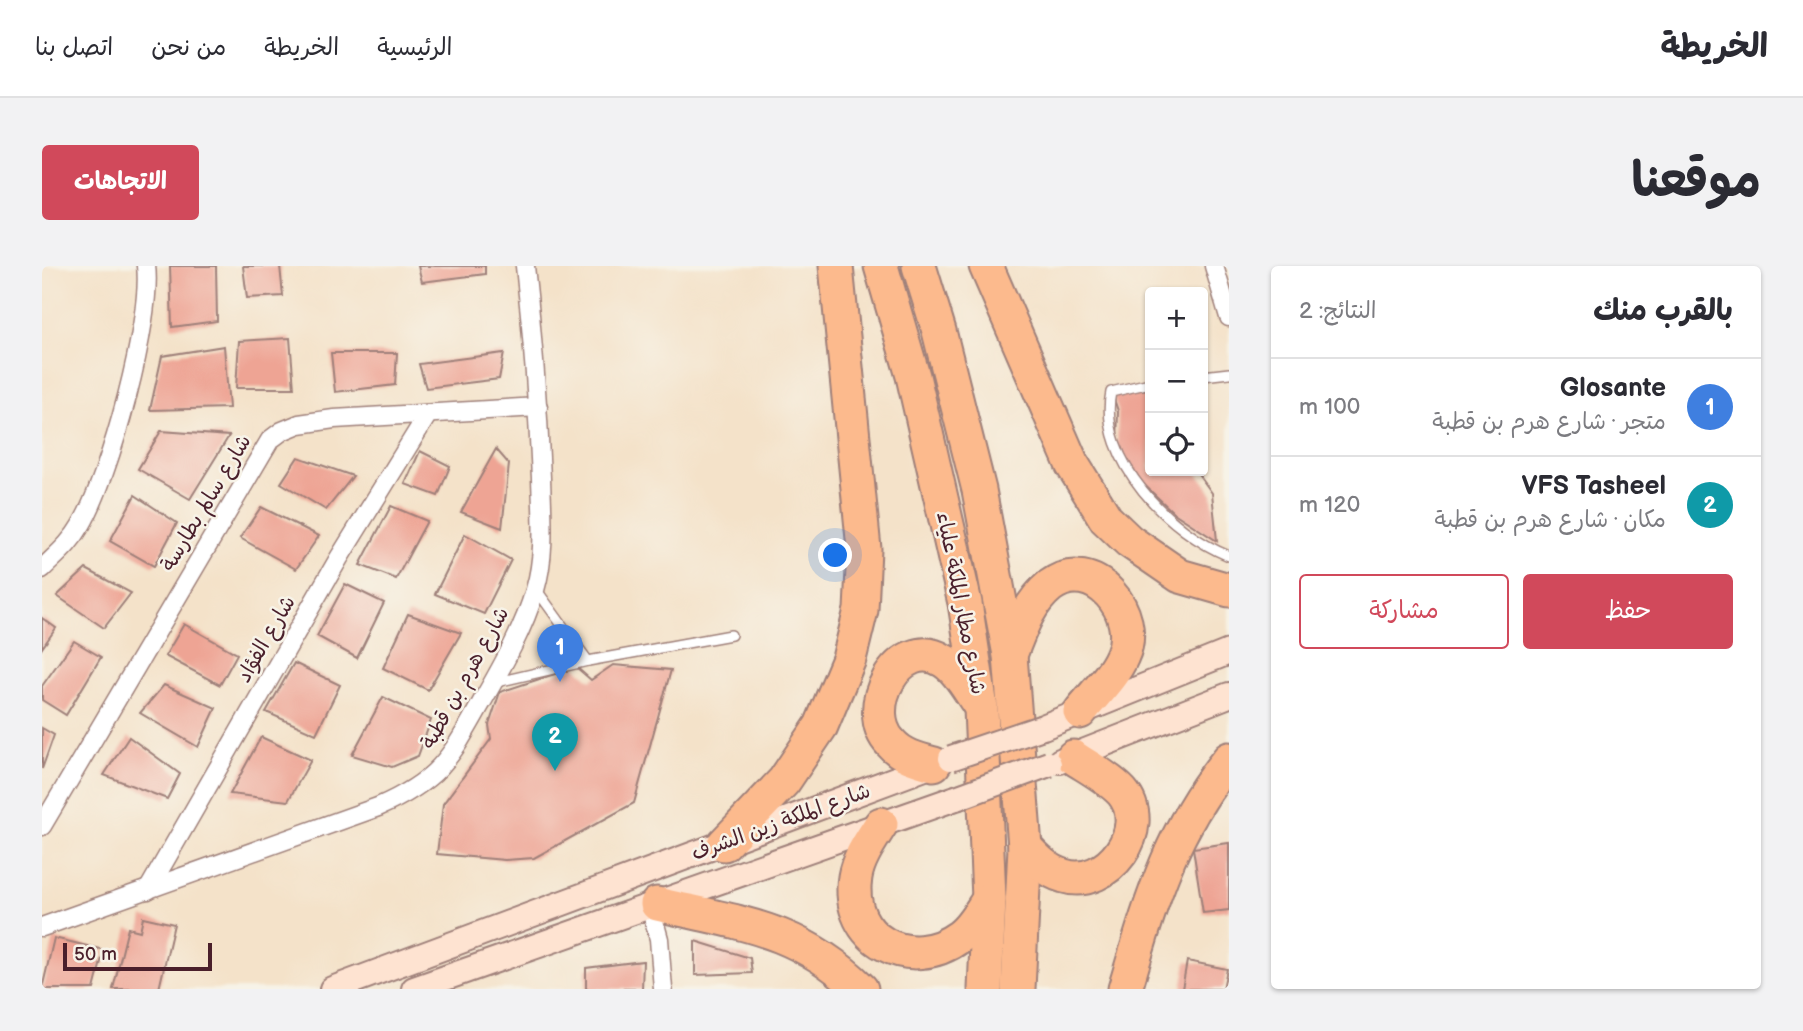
<!DOCTYPE html>
<html lang="ar">
<meta charset="utf-8">
<style>
:root{--surface:#fff;--page:#f2f2f3;--text:#2b2b33;--muted:#7c7c81;--line:#e1e1e2;--accent:#d1495b}
body{margin:0;font-family:"Balsamiq Sans","Playpen Sans Arabic",sans-serif;background:var(--page);color:var(--text);direction:rtl}
.controls{position:absolute;right:21px;top:21px;display:grid;overflow:hidden;border-radius:7px;box-shadow:0 2px 5px #0004}
.controls button{width:63px;height:63px;display:grid;place-items:center;padding:0;border:0;border-bottom:2px solid var(--line);background:var(--surface);color:var(--text);font:35px sans-serif}
.scale{position:absolute;left:21px;bottom:18px;width:149px;box-sizing:border-box;padding-left:7px;border:4px solid #4a1f2b;border-top:0;font-size:19px;line-height:24px;white-space:nowrap;color:#4a1f2b;-webkit-text-stroke:5px #f7f3e8;paint-order:stroke}
.you{position:absolute;left:794px;top:290px;width:24px;height:24px;margin:-18px;border:5px solid #fff;border-radius:50%;background:#1a73e8;box-shadow:0 0 0 10px #1a73e833}
.badge{display:grid;place-items:center;width:46px;height:46px;border-radius:50%;background:var(--accent);color:#fff;font-size:23px;font-weight:700}
.pin{position:absolute;translate:-50% -58px;filter:drop-shadow(0 2px 4px #0008)}
.pin::after{content:'';position:absolute;top:37px;width:24px;height:21px;background:inherit;clip-path:polygon(0 0,100% 0,50% 100%)}
.list{margin:0;padding:0;list-style:none}
h2{display:flex;justify-content:space-between;align-items:center;height:91px;margin:0;padding:0 28px;font-size:30px}
h2 small{font-size:23px;font-weight:400;color:var(--muted)}
.list li{display:grid;grid-template-columns:46px 1fr auto;gap:21px;align-items:center;box-sizing:border-box;height:98px;padding:0 28px;border-top:2px solid var(--line)}
.list b{display:block;font-size:26px;white-space:nowrap}
.list p{margin:0;font-size:23px;white-space:nowrap;color:var(--muted)}
.list em{font-size:23px;font-style:normal;color:var(--muted)}
.actions{display:flex;gap:14px;padding:21px 28px}
.actions a{flex:1;padding:16px 0;border:2px solid var(--accent);border-radius:7px;text-align:center;font-size:24px;color:var(--accent)}
.actions .main{background:var(--accent);color:#fff}
.icon{flex:none;width:38px;height:38px;fill:none;stroke:currentColor;stroke-width:2;stroke-linecap:round;stroke-linejoin:round}
.map{position:relative;flex:none;width:1187px;height:723px;overflow:hidden;direction:ltr;border-radius:7px}
header{display:flex;align-items:center;gap:42px;box-sizing:border-box;height:98px;padding:0 35px;background:var(--surface);border-bottom:2px solid var(--line)}
header strong{font-size:33px}
nav{display:flex;gap:38px;margin-inline-start:auto;font-size:24px}
.intro{display:flex;align-items:center;justify-content:space-between;box-sizing:border-box;height:168px;padding:0 42px}
h1{margin:0;font-size:49px}
.button{padding:18px 32px;border-radius:7px;background:var(--accent);color:#fff;font-size:24px;font-weight:700}
main{display:flex;gap:42px;padding:0 42px}
aside{flex:1;background:var(--surface);border-radius:7px;box-shadow:0 2px 5px #0004}
.map>svg:first-child{display:block}
.building{fill:#eea494}
.lines{fill:none;stroke-linecap:round;stroke-linejoin:round}
.lane-casing{stroke:#9f807a;stroke-width:12}
.street-casing{stroke:#9f807a;stroke-width:21}
.secondary-casing{stroke:#9f807a;stroke-width:28}
.highway-casing{stroke:#9f807a;stroke-width:37}
.lane{stroke:#fff;stroke-width:9}
.street{stroke:#fff;stroke-width:18}
.secondary{stroke:#fee3d1;stroke-width:24}
.highway{stroke:#fcba8d;stroke-width:33}
.secondary-bridge-casing{stroke:#9f807a;stroke-width:28;stroke-linecap:butt}
.secondary-bridge{stroke:#fee3d1;stroke-width:24}
.labels{text-anchor:middle;dominant-baseline:central;stroke-width:5;stroke-linejoin:round;paint-order:stroke}
.street-label{font-size:21px;fill:#4a1f2b;stroke:#f7f3e8}
</style>
<header>
<strong>الخريطة</strong>
<nav><a>الرئيسية</a><a>الخريطة</a><a>من نحن</a><a>اتصل بنا</a></nav>
</header>
<div class="intro"><h1>موقعنا</h1><a class="button">الاتجاهات</a></div>
<main>
<aside>
<h2>بالقرب منك<small>النتائج: 2</small></h2>
<ul class="list">
<li><span class="badge" style="background:#3f7fe0">1</span><div><b>Glosante</b><p>متجر · شارع هرم بن قطبة</p></div><em>100 m</em></li>
<li><span class="badge" style="background:#0f9aa8">2</span><div><b>VFS Tasheel</b><p>مكان · شارع هرم بن قطبة</p></div><em>120 m</em></li>
</ul>
<div class="actions"><a class="main">حفظ</a><a>مشاركة</a></div>
</aside>
<div class="map">
<svg width="1187" height="723" viewBox="0 0 1187 723">
<rect width="100%" height="100%" fill="#f7f3e8"/>
<filter id="ink" filterUnits="userSpaceOnUse"><feTurbulence type="fractalNoise" baseFrequency=".0143" numOctaves="2"/><feDisplacementMap in="SourceGraphic" scale="14" xChannelSelector="R" yChannelSelector="G"/><feConvolveMatrix kernelMatrix="1 2 1 2 8 2 1 2 1" color-interpolation-filters="sRGB"/></filter>
<filter id="wash" filterUnits="userSpaceOnUse"><feTurbulence type="fractalNoise" baseFrequency=".00686" numOctaves="4" result="noise"/><feDisplacementMap in="SourceGraphic" scale="28" xChannelSelector="R" yChannelSelector="G"/><feGaussianBlur stdDeviation="1.57" result="paint"/><feColorMatrix in="noise" values="0 0 0 0 0 0 0 0 0 0 0 0 0 0 0 0 0 1.4 0 .05"/><feComposite in="paint" operator="in"/></filter>
<g filter="url(#wash)">
<rect width="100%" height="100%" fill="#f4e2c9"/>
<g id="blocks">
<!-- building -->
<g class="building">
<path d="M128,0H174L175,55L130,61Z"/>
<path d="M201,0H238L241,30L205,32Z"/>
<path d="M376,0H443V8L380,16Z"/>
<path d="M248,72L252,122H194L197,75Z"/>
<path d="M182,80L187,142L108,144L120,90Z"/>
<path d="M289,87H355L353,119L293,126Z"/>
<path d="M462,87L457,113L384,122L377,98Z"/>
<path d="M1108,123V205H1154L1170,227L1175,275L1132,247L1096,213L1075,179L1076,145L1070,127Z"/>
<path d="M119,165L187,170L148,233L96,203Z"/>
<path d="M454,183L467,198L460,262L419,246Z"/>
<path d="M378,185L408,200L396,230L363,218Z"/>
<path d="M256,191L311,210L284,244L239,217Z"/>
<path d="M93,229L135,257L112,300L68,275Z"/>
<path d="M349,240L385,255L354,313L318,299Z"/>
<path d="M219,241L277,270L254,303L198,272Z"/>
<path d="M423,268L469,294L442,348L393,328Z"/>
<path d="M44,303L89,327L62,362L15,330Z"/>
<path d="M303,318L342,337L315,392L275,370Z"/>
<path d="M366,348L419,367L386,424L341,402Z"/>
<path d="M0,352L14,362L0,382Z"/>
<path d="M142,358L195,388L178,419L123,390Z"/>
<path d="M32,375L59,391L24,449L0,434V420Z"/>
<path d="M252,397L298,419L274,468L224,446Z"/>
<path d="M571,399L629,404L592,537L492,592L463,594L395,588L401,538L449,473L447,459L458,426L534,401L549,414Z"/>
<path d="M122,419L174,442L156,481L98,447Z"/>
<path d="M341,431L389,454L376,490L350,501L310,489Z"/>
<path d="M0,462L12,469L0,503Z"/>
<path d="M87,471L138,508L125,533L62,509Z"/>
<path d="M219,471L269,494L246,535L188,528Z"/>
<path d="M1187,577V644L1161,647L1151,582Z"/>
<path d="M101,651L132,658L117,723H71L86,662L98,665Z"/>
<path d="M12,672L62,684L52,723H0Z"/>
<path d="M653,675L708,692L710,707L653,709Z"/>
<path d="M601,695L600,723H544V702Z"/>
<path d="M1145,695L1185,703L1181,723H1140Z"/>
</g>
</g>
</g>
<g filter="url(#ink)">
<use href="#blocks" fill-opacity="0" stroke="#9f807a" stroke-width="2"/>
<g class="lines">
<!-- lane casing -->
<g class="lane-casing">
<g id="lane">
<path d="M1161,110L1187,107"/>
<path d="M1108,117L1069,126C1055,194 1129,267 1187,290"/>
<path d="M494,323L546,395"/>
<path d="M451,417L546,395L689,369"/>
</g>
</g>
<!-- street casing -->
<g class="street-casing">
<g id="street">
<path d="M1172,0L1187,51"/>
<path d="M0,303C14,289 29,277 39,259C67,213 111,52 104,0"/>
<path d="M0,560L228,174L240,165L257,158L292,153L496,141"/>
<path d="M106,624L297,292L386,148"/>
<path d="M608,640L617,673L621,723"/>
<path d="M0,661L336,541C398,514 409,491 441,434C461,399 482,362 493,324C504,287 500,249 499,212C496,141 491,71 483,0"/>
</g>
</g>
<!-- secondary casing -->
<g class="secondary-casing">
<g id="secondary">
<path d="M1001,461L1187,386"/>
<path d="M1018,495L1187,429"/>
<path d="M290,723L899,496"/>
<path d="M372,723L914,532"/>
</g>
</g>
<!-- highway casing -->
<g class="highway-casing">
<g id="highway">
<path d="M839,0L871,110L923,337L939,442L947,633L943,723"/>
<path d="M877,0L897,65L937,224L968,389L983,581L976,723"/>
<path d="M944,0L1030,198L1064,253L1087,275L1138,310L1187,324"/>
<path d="M968,389C978,364 986,338 1008,320C1051,288 1100,348 1080,390C1071,411 1052,428 1038,446"/>
<path d="M892,498C877,494 860,490 849,477C817,444 857,367 902,395C917,404 926,423 936,437"/>
<path d="M839,558C829,574 816,592 813,611C803,674 868,707 917,671C930,662 938,646 947,633"/>
<path d="M682,578L742,515L779,460L807,393L819,344L822,283L794,0"/>
<path d="M983,581C994,593 1005,605 1022,610C1065,624 1111,562 1080,526C1067,512 1046,501 1031,491"/>
<path d="M615,638C697,657 757,662 819,723"/>
<path d="M1083,723C1109,636 1128,565 1187,493"/>
</g>
</g>
<!-- lane -->
<use href="#lane" class="lane"/>
<!-- street -->
<use href="#street" class="street"/>
<!-- secondary -->
<use href="#secondary" class="secondary"/>
<!-- highway -->
<use href="#highway" class="highway"/>
<!-- secondary-bridge casing -->
<g class="secondary-bridge-casing">
<g id="secondary-bridge">
<path d="M909,492L1001,461"/>
<path d="M914,532L1007,498"/>
</g>
</g>
<!-- secondary-bridge -->
<use href="#secondary-bridge" class="secondary-bridge"/>
</g>
</g>
<g class="labels">
<!-- street labels -->
<g class="street-label">
<text transform="translate(164 237) rotate(-59)">شارع سالم بطارسة</text>
<text transform="translate(919 337) rotate(79)">شارع مطار الملكة علياء</text>
<text transform="translate(224 373) rotate(-60)">شارع الفؤاد</text>
<text transform="translate(423 412) rotate(-61)">شارع هرم بن قطبة</text>
<text transform="translate(739 556) rotate(-20)">شارع الملكة زين الشرف</text>
</g>
</g>
</svg>
<div class="controls">
<button>+</button>
<button>−</button>
<button><svg class="icon" aria-label="locate" viewBox="0 0 24 24"><circle cx="12" cy="12" r="6"/><path d="M12 2v4M12 18v4M2 12h4M18 12h4"/></svg></button>
</div>
<div class="scale">50 m</div>
<div class="you"></div>
<div class="pin badge" style="left:518px;top:416px;background:#3f7fe0">1</div>
<div class="pin badge" style="left:513px;top:505px;background:#0f9aa8">2</div>
</div>
</main>
